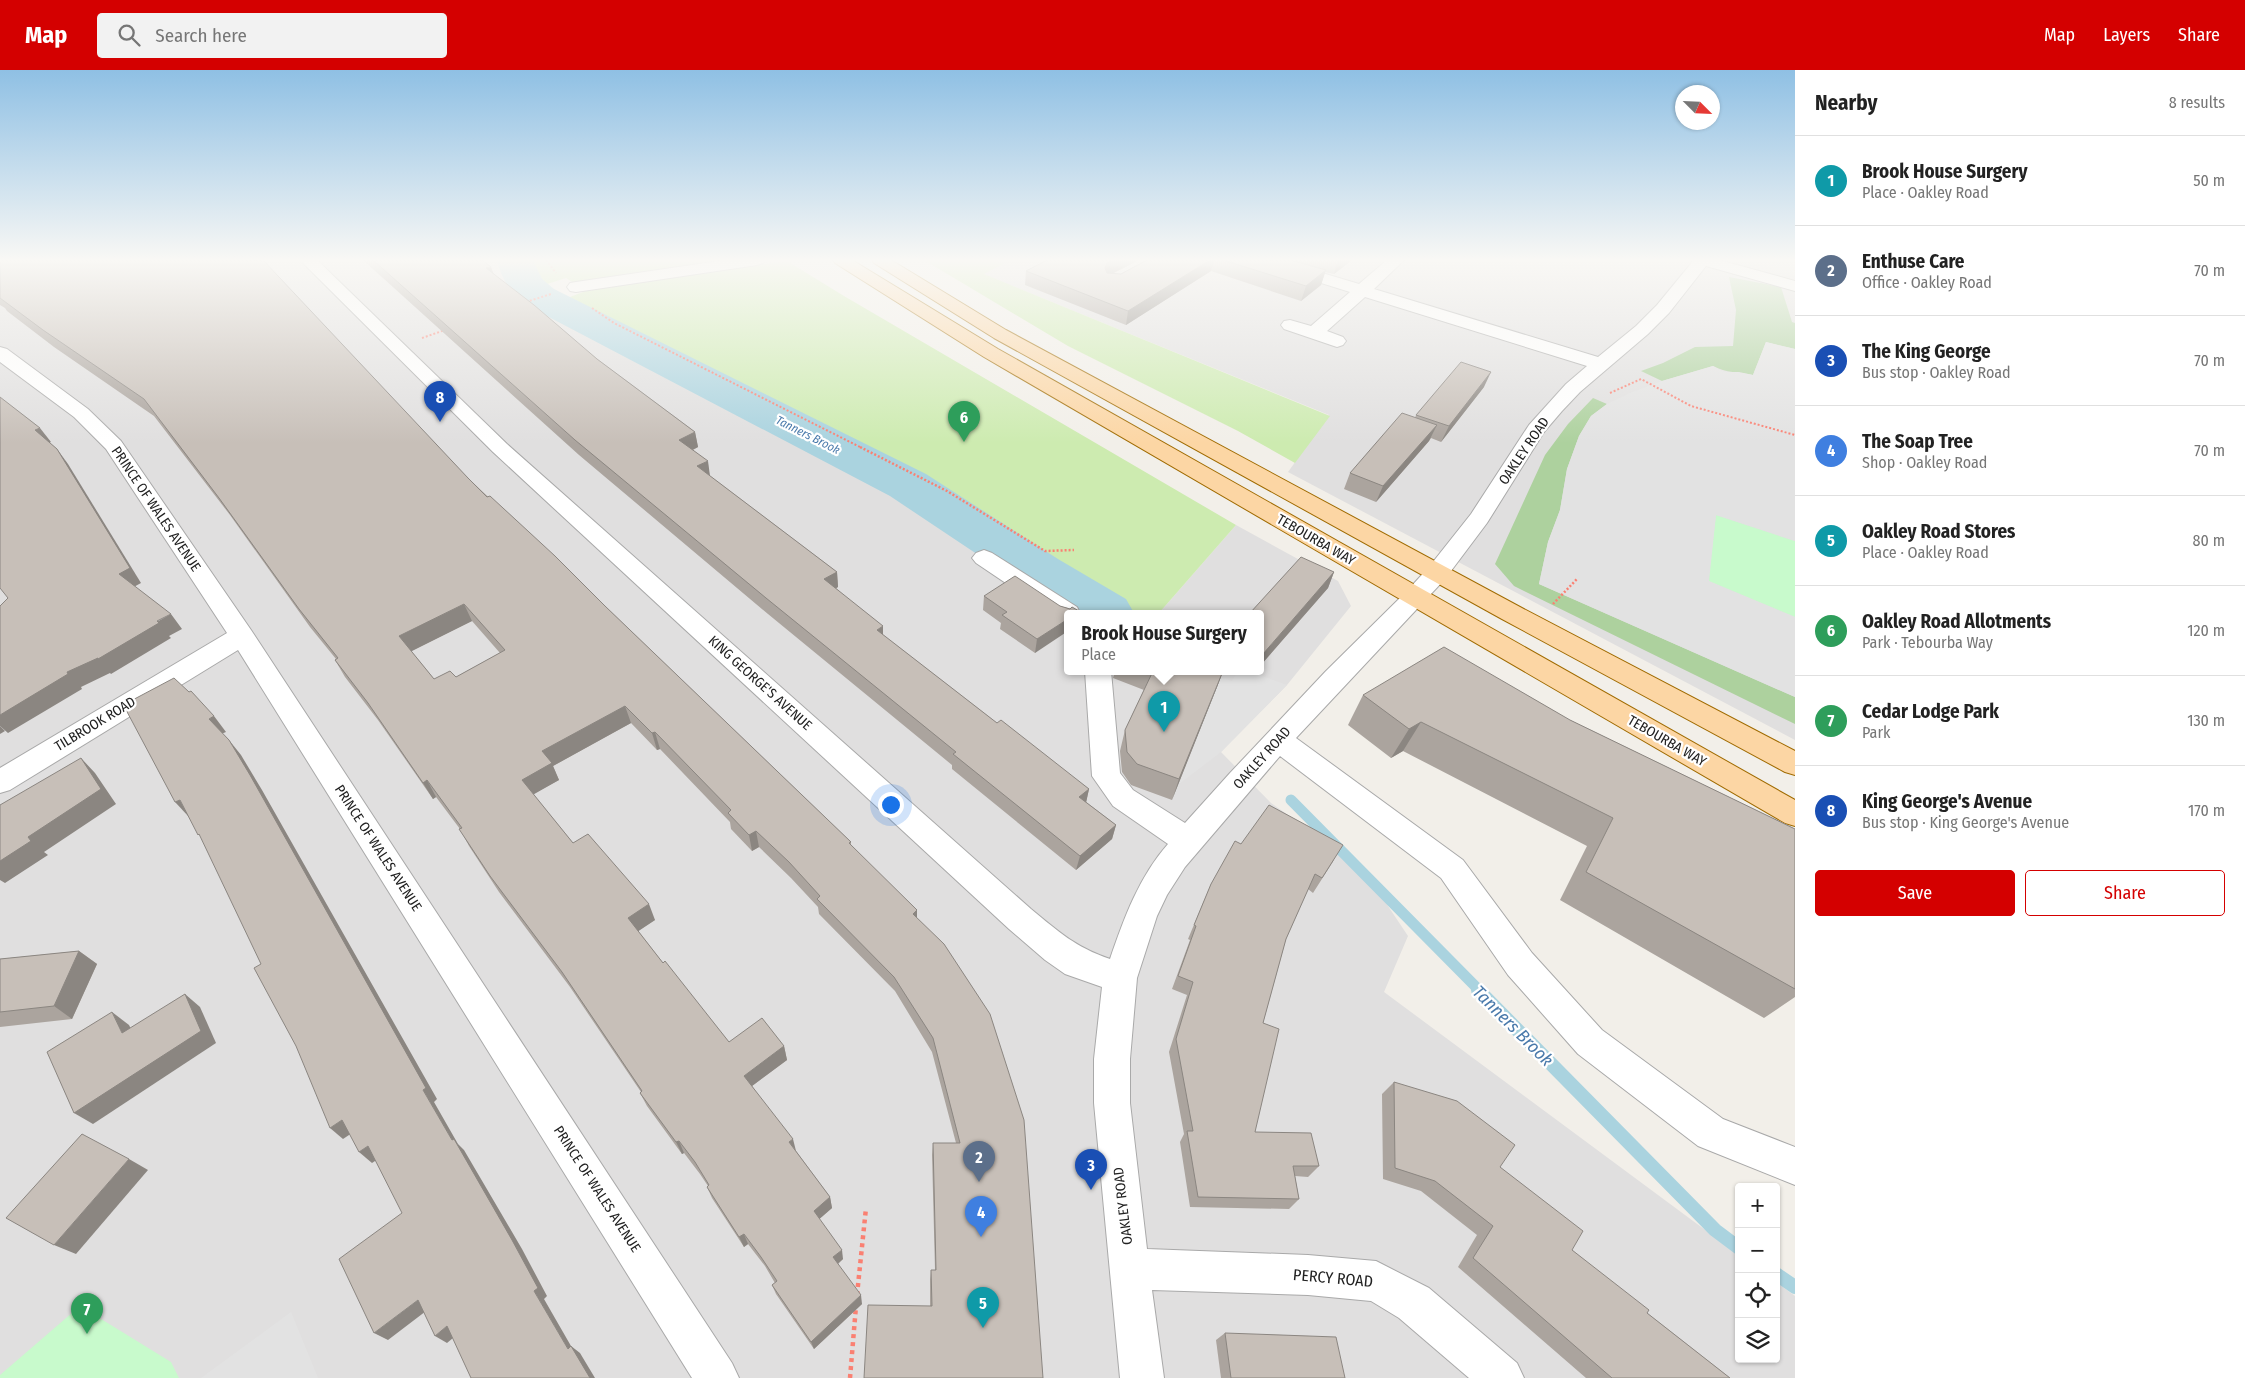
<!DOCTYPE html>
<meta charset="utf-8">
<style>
:root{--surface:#fff;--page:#f2f2f2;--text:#222;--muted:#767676;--line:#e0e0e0;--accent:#d40000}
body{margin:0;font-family:"Fira Sans Condensed",sans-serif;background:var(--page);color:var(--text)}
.controls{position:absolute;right:15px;bottom:15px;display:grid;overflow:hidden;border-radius:5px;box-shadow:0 1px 4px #0004}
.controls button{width:45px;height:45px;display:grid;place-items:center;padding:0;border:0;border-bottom:1px solid var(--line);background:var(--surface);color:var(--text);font:25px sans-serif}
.compass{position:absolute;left:1675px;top:15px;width:45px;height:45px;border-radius:50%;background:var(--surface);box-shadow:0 1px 4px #0004;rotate:114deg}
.you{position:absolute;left:890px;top:734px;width:18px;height:18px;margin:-12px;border:4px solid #fff;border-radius:50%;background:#1a73e8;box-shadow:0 0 0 8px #1a73e833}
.badge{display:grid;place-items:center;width:32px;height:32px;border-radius:50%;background:var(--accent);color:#fff;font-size:16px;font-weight:700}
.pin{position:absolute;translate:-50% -41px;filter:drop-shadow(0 1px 2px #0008)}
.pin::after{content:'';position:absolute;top:26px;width:18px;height:15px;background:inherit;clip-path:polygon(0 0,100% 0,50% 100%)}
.popup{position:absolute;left:1064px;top:540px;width:200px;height:65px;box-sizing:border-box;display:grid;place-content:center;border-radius:5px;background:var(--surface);filter:drop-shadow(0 1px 4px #0005);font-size:16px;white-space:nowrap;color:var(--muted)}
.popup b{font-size:19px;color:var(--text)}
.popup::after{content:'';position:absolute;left:50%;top:100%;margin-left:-10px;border:10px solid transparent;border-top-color:var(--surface)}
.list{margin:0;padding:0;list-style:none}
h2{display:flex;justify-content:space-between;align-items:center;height:65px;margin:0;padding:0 20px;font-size:21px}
h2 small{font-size:16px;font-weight:400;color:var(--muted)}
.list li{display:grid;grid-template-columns:32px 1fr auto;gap:15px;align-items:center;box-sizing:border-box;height:90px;padding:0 20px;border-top:1px solid var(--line)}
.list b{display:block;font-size:19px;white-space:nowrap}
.list p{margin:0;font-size:16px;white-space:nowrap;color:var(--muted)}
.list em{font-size:16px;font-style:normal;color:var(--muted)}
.actions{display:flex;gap:10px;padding:15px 20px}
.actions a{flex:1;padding:11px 0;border:1px solid var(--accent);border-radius:5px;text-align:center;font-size:18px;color:var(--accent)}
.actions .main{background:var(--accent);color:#fff}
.icon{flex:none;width:28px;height:28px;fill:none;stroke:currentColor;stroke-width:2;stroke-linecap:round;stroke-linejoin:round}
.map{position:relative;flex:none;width:1795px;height:1308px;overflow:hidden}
header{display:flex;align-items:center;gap:30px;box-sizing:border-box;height:70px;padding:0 25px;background:var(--accent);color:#fff}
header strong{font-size:24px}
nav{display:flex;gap:28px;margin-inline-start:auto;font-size:18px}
.search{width:350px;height:45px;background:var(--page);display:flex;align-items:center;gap:12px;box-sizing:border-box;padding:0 18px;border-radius:5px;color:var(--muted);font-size:19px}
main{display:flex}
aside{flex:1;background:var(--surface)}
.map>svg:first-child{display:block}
.residential{fill:#e0dfdf}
.grass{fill:#cdebb0}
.forest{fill:#add19e}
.park{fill:#c8facc}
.parking{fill:#e2e2e2}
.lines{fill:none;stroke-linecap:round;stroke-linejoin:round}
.stream-far1{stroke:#aad3df;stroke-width:11}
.stream{stroke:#aad3df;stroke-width:14}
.river{fill:#aad3df;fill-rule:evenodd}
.minor-casing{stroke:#a9a9a9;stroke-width:2}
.major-casing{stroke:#a06b00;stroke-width:2}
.path-far2{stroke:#fa8072;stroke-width:2;stroke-dasharray:2 2;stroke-linecap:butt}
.path-far1{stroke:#fa8072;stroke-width:2.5;stroke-dasharray:2 2;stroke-linecap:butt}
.path{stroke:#fa8072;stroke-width:4.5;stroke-dasharray:4 4;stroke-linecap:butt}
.minor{fill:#fff;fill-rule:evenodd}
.major{fill:#fcd6a4;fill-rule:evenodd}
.wall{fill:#aba49e;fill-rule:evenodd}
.shaded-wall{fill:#8b8681}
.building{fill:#c7bfb8;stroke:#8b8681;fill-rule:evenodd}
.labels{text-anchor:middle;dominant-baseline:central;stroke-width:4.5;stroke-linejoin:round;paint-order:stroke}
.far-water-label{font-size:12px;font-style:italic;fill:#4a7aab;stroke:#fff}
.street-label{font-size:14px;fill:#222;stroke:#fff}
.near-street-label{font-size:16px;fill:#222;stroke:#fff}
.near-water-label{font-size:18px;font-style:italic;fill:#4a7aab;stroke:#fff}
</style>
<header>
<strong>Map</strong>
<div class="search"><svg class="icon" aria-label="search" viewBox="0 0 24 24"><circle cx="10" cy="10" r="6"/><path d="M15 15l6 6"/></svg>Search here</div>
<nav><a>Map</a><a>Layers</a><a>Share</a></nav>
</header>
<main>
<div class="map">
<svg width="1795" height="1308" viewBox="0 0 1795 1308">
<rect width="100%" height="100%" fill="#f2efe9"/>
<!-- residential -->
<g class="residential">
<path d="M0,190H508L518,218L565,249L899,421L1089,543H1068V601H1260V543H1159L1236,455L1338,511L1351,536L1287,615L1221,682L1271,733L1328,773L1380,824L1408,866L1384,922L1739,1185V1289H1776V1212L1795,1226V1308H0Z"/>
<path d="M995,190H1795V670L1288,402L1329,345L983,204L1002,194Z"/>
</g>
<!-- grass -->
<g class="grass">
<path d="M528,190H735L574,213L566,208L544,215Z"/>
<path d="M924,190H995L1003,194L984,204L1330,346L1295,393L1238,361L1068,276Z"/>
<path d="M787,191L844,226L1236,455L1159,543H1127L913,411L660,284L583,244L562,230L599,216Z"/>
</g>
<!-- forest -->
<g class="forest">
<path d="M1729,207L1781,217L1792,252L1795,253V279L1766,272L1753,305C1739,302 1726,303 1713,296L1662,311L1641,301L1663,293L1695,277L1733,276L1736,240Z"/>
<path d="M1593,328L1607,334L1591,346L1579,366L1567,399L1560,440L1548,472L1539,514L1795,627V654L1514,516L1495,494L1545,385L1568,354Z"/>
</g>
<!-- park -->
<g class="park">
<path d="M1716,445L1795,471V547L1708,511Z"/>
<path d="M80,1236L171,1292L179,1308H0V1305Z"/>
</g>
<!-- parking -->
<g class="parking">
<path d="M1743,190H1795V205L1744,190Z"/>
<path d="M1766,272L1795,279V471L1716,445L1709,511L1795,547V627L1539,514L1548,472L1560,440L1567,399L1579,366L1591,346L1607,334L1630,323L1662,311L1713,296L1724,302H1739L1753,305Z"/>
<path d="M1201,601L1232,611L1238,601H1248L1287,615L1221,682L1179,714L1210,634Z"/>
<path d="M291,1242L318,1308H201Z"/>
</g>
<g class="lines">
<!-- stream-far1 -->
<path class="stream-far1" d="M1291,730L1480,921"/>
<!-- stream -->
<g class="stream">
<path d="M1478,920L1715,1160L1739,1178"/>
<path d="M1776,1204L1795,1217"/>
</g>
<!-- river -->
<path class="river" d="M497,190H533L542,209L554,219L926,404L1058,489L1126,529L1134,543H1068V545L890,426L526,235C510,222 502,210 497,190Z"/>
<!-- minor casing -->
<g class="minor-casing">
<g id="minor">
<path d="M300,190H317L507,374L1031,839C1059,862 1075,877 1110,889C1124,848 1139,807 1168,774L1113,736L1092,706L1085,601H1111L1120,703L1133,720L1185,753L1230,703L1326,601L1407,521L1429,497L1471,444L1529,355L1566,314L1587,296L1365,227L1327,261L1343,267L1346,271L1343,275L1337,277L1331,275L1284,259L1281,255L1284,251L1290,250L1311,256L1350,222L1257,193L1255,190H1279L1359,214L1387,190H1404L1374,219L1598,287L1636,256L1657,235L1694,190H1719L1795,211V221L1706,196L1669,243L1648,264L1580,322L1562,341L1544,362L1487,453L1445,509L1296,668L1463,790L1532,883L1602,960L1723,1049L1795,1077V1115L1698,1076L1578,984L1508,905L1441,808L1280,686L1185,797L1167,825L1157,846L1137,908L1130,989V1033L1147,1179L1308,1185L1376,1191L1429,1218L1517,1293L1524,1308H1469L1399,1248L1371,1231L1308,1225L1152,1220L1164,1308H1120L1094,1033V989L1102,917L1065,904L1045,890L1009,859L493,382Z"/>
<path d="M726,190H765L763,193L757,195L576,222L570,221L567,217L570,213L576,212Z"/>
<path d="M0,277L7,279L88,339L121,371L251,560L732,1293L739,1308H692L238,580L10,720L0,723V698L227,563L106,379L74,347L0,292Z"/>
<path d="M984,480L992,483L1077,537L1080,543H1068V551L1059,549L976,493L972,488L976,483Z"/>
</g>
</g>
<!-- major casing -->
<g class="major-casing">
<g id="major">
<path d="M833,190H852L998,279L1795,730V756L1785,753L984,287L835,193Z"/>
<path d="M872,190H891L1006,260L1520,537L1795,681V705L1785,702L1502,549L994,268L874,193Z"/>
</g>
</g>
<!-- path-far2 -->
<g class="path-far2">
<path d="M546,190L556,203"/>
<path d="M526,232L551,224"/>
<path d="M592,238L614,253L862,378"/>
<path d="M422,268L445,260"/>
<path d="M1610,323L1641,309L1691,336L1795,365"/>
</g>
<!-- path-far1 -->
<g class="path-far1">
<path d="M860,377L947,421L1045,481L1074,480"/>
<path d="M1553,534L1577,509"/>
</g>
<!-- path -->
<g class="path">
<path d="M857,1225L866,1138"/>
<path d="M850,1308L856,1236"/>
</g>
<!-- minor -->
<use href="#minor" class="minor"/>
<!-- major -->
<use href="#major" class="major"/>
</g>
<!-- wall -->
<g class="wall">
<path d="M0,190L468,408L605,536L851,772V776L917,848L1043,1308L930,1236V1209L931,1200H935L932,1085L933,1073H956L932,982L895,921L819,844L818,837L791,808L759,777L752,781L731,759L730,752L660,679L657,680L631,653L553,696L559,710L533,724L573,773L655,850L638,861L663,893L729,972L784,976L787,990L752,1016L796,1081L830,1127L832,1138L819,1149L843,1189L838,1194L862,1234L814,1279L776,1224L772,1215L775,1213L765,1196L748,1174L744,1177L712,1128L707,1117L708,1116L700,1104L684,1083L682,1084L647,1036L640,1023L641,1022L570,917L499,822L469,776L460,759L436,727L433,729L378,650L345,607L335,590L336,589L310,557L230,445L154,346L54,277L7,241L5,238L0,235ZM472,551L500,583L456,607L434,609L411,581Z"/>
<path d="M363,190H482L491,197L493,204L597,289L695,362L698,377L693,380L710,406L837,502L838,517L836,518L883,565L997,653L1089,719L1086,732L1116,755L1112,769L1076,800L952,699V695L768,544L579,385Z"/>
<path d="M1047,190H1139L1112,204H1121L1147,190H1352L1334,204L1325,202L1321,215L1301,231L1211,201L1126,255L1025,215L1026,201Z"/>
<path d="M1484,317L1441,372L1431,368L1429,371L1376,432L1344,419L1350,403L1415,348L1416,345Z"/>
<path d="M1334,502L1328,518L1260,596V543Z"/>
<path d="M984,526L1060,536L1079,541L1078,543H1068L1035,583L1000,559L1001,553L983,540Z"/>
<path d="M1115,601H1223L1217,617L1172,730L1131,715L1122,702L1120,681L1125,660L1144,620L1113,608Z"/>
<path d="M1363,625L1570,650L1795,759V927L1764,948L1560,830L1587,776L1403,681L1391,688L1348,655Z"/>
<path d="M1241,774L1334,790L1313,823L1308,819L1286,869L1263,953L1255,1062L1319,1096L1308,1107L1295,1106L1299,1129L1289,1139L1190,1137L1180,1072L1184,1064L1169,982L1187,925L1172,919L1190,870L1188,869L1211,814Z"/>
<path d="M79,881L97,894L72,949L0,957V889Z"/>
<path d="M1394,1012L1500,1097L1572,1180L1647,1243L1730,1308H1586L1458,1197L1477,1165L1421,1121L1383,1109L1382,1024Z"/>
<path d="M1225,1263L1345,1308H1221L1216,1270Z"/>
</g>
<!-- shaded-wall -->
<g class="shaded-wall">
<path d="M1114,190H1139L1105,207V198L1107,193Z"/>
<path d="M1210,190H1214L1211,201L1126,255L1128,241Z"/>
<path d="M1338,190H1352L1334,204Z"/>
<path d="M491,197L496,210L486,198Z"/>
<path d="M1326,200L1321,215L1301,231L1306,216Z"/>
<path d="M1491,302L1484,317L1441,372L1449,356Z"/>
<path d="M1437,355L1429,371L1376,432L1383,416Z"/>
<path d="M40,358L51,372L46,374L35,360Z"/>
<path d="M695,362L698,377L682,385L679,370Z"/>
<path d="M57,379L68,394L141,513L130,519L119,504Z"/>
<path d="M708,391L710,406L697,396Z"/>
<path d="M837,502L838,517L825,525L824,509Z"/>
<path d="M1334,502L1328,518L1260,596V591L1263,584Z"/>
<path d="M464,534L472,551L408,583L399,566Z"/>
<path d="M171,544L182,559L169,566L171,568L111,604L110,603L81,617L82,619L8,663L0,656V645L67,602Z"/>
<path d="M1068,549V561L1035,583L1037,569Z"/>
<path d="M883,556V572L877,560Z"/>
<path d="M1223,601L1217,617L1172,730L1179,709Z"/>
<path d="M625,636L631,653L553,696L559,710L529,727L522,710L542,681Z"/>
<path d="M214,646L226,662L221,664L209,649Z"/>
<path d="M1421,652L1403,681L1391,688L1409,659Z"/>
<path d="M0,656L5,661L0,664Z"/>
<path d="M655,662L660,679L657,680L652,663Z"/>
<path d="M229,670L241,685L262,720L437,1029L434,1032L458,1074L464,1080L522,1179L547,1226L544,1229L571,1276L580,1283L595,1308H590L568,1279L534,1221L452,1070L423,1020Z"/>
<path d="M81,688L95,703L116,734L44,782L48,785L5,813L0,810V791Z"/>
<path d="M427,710L436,727L433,729L423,713Z"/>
<path d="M1089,719L1086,733L1079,727Z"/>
<path d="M180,730L189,747L175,732Z"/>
<path d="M1116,755L1112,769L1076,800L1080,786Z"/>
<path d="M756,761L759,777L752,781L749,765Z"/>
<path d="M649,834L655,850L634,864L628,848Z"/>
<path d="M917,840V856L913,844Z"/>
<path d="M79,881L97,894L72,949L54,936Z"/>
<path d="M185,924L200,937L216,973L93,1054L74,1043Z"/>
<path d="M112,942L129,955L139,975L122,963Z"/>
<path d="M784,976L787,990L748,1019L744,1006Z"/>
<path d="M342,1050L355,1061L343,1069L330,1058Z"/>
<path d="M793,1069L796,1081L789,1072Z"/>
<path d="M679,1071L684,1083L682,1084L676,1072Z"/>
<path d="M368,1076L381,1087L372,1093L359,1082Z"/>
<path d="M129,1089L148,1100L76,1184L54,1175Z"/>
<path d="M830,1127L832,1138L816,1152L814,1141Z"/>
<path d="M744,1164L748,1174L744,1177L739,1167Z"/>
<path d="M842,1180L843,1189L835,1196L833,1187Z"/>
<path d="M861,1225L862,1234L814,1279L811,1272Z"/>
<path d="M418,1230L430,1238L388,1270L374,1263Z"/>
<path d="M447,1256L459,1263L447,1273L435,1266Z"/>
</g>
<!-- building -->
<g class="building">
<path d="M0,190H263L468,408L487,427L490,426L555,486L605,536L851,772L849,773L917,840L913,844L944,874L990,944L1024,1050L1043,1308H864L868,1235L932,1236L931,1200H936L933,1073H960L933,968L894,907L817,829L820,826L789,792L756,761L749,765L728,743L731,740L655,662L652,663L625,636L542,681L552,693L522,710L573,773L588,764L649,834L628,848L663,893L665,891L729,972L762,948L784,976L744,1006L793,1069L789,1072L830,1127L814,1141L842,1180L833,1187L861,1225L811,1272L772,1215L777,1211L761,1187L744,1164L739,1167L707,1117L709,1115L695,1092L679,1071L676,1072L640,1023L642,1021L562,902L490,806L459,759L462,758L427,710L423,713L368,633L335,590L338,588L299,539L219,428L144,329L43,260L0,228ZM464,534L505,580L456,607L450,601L434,609L399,566Z"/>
<path d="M373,190H482L491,197L486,198L534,235L597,289L695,362L679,370L708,391L697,396L837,502L824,509L883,556L877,560L997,653L1001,650L1089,719L1079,727L1116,755L1080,786L953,684L956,682L766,528L575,370Z"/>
<path d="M1047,190H1114L1107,193L1105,198L1107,203L1121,204L1147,190H1210L1128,241L1026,201Z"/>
<path d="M1223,190H1290L1326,200L1306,216Z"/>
<path d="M1461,292L1491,302L1449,356L1416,345Z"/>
<path d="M0,327L40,358L35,360L57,379L130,498L119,504L171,544L157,551L159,553L98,589V588L67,602L68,604L0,645V536L8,528L0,518Z"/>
<path d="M1402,343L1437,355L1383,416L1350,403Z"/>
<path d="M1301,487L1334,502L1263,584L1260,582V543H1250Z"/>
<path d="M1015,506L1060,536L1070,539L1072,537L1079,541L1076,543H1068V549L1037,569L1002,545L1007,542L984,526Z"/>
<path d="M1444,577L1570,650L1795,759V919L1586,802L1613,748L1421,652L1409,659L1363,625Z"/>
<path d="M1153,601H1223L1179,709L1137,694L1127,682L1125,660Z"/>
<path d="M174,608L189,622L191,621L214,646L209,649L229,670L250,705L426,1018L423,1020L452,1070L454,1069L512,1170L538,1218L534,1221L568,1279L571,1276L590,1308H471L447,1256L435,1266L418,1230L374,1263L339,1189L402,1143L368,1076L359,1082L342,1050L330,1058L296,976L254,898L261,894L199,764L198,765L180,730L175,732L125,638L127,637L125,634Z"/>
<path d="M81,688L101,719L28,767L31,771L0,791V735Z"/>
<path d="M1269,735L1343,775L1322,808L1315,804L1286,869L1263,953L1279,959L1255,1062L1311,1063L1319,1096H1293L1299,1129L1198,1127L1187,1061H1193L1176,969L1193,912L1178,906L1196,856L1194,855L1211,814L1235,771L1241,774Z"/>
<path d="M79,881L54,936L0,942V889Z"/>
<path d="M185,924L201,961L74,1043L47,982L112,942L122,963Z"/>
<path d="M1394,1012L1457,1031L1515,1075L1500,1097L1583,1161L1572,1180L1649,1240L1647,1243L1730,1308H1612L1473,1188L1493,1156L1435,1111L1395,1098Z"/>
<path d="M82,1064L129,1089L54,1175L6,1148Z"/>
<path d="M1225,1263L1336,1267L1345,1308H1231Z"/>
</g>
<!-- sky -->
<linearGradient id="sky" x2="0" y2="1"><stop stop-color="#8fc0e4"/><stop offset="0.51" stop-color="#f9f8f5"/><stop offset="1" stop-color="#f9f8f5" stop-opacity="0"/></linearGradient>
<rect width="1795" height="373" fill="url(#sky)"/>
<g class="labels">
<!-- far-water labels -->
<g class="far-water-label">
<text transform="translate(808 365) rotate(27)">Tanners Brook</text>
</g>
<!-- street labels -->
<g class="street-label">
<text transform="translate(1524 381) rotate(-56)">OAKLEY ROAD</text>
<text transform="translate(156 439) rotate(56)">PRINCE OF WALES AVENUE</text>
<text transform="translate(1316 470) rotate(30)">TEBOURBA WAY</text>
<text transform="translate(760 613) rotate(42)">KING GEORGE'S AVENUE</text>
<text transform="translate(95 654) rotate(-31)">TILBROOK ROAD</text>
<text transform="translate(1667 671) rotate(30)">TEBOURBA WAY</text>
<text transform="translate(1262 688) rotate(-48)">OAKLEY ROAD</text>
<text transform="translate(378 778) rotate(57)">PRINCE OF WALES AVENUE</text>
<text transform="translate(597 1119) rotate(57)">PRINCE OF WALES AVENUE</text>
<text transform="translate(1123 1136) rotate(-97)">OAKLEY ROAD</text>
</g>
<!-- near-street labels -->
<g class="near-street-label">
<text transform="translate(1333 1208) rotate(5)">PERCY ROAD</text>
</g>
<!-- near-water labels -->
<g class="near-water-label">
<text transform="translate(1513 956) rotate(45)">Tanners Brook</text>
</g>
</g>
</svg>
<div class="controls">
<button>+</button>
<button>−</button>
<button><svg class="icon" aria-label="locate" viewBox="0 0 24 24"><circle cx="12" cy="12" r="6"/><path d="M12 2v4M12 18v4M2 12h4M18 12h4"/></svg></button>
<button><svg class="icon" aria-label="layers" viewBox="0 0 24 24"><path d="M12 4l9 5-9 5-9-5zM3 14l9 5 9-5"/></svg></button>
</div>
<svg class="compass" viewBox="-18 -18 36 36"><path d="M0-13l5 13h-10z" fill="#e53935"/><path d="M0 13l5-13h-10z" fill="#767676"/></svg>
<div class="you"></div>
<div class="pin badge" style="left:1164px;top:662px;background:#0f9aa8">1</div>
<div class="popup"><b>Brook House Surgery</b>Place</div>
<div class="pin badge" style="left:979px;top:1112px;background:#5c6f8a">2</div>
<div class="pin badge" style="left:1091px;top:1120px;background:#1a4fb4">3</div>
<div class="pin badge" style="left:981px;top:1167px;background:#3f7fe0">4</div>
<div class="pin badge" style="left:983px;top:1258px;background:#0f9aa8">5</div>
<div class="pin badge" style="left:964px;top:372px;background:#2e9e5b">6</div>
<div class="pin badge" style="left:87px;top:1264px;background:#2e9e5b">7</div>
<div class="pin badge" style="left:440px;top:352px;background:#1a4fb4">8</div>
</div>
<aside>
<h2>Nearby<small>8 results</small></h2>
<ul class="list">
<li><span class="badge" style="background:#0f9aa8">1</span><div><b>Brook House Surgery</b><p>Place · Oakley Road</p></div><em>50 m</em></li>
<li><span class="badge" style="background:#5c6f8a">2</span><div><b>Enthuse Care</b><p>Office · Oakley Road</p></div><em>70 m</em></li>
<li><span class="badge" style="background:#1a4fb4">3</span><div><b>The King George</b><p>Bus stop · Oakley Road</p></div><em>70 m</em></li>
<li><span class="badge" style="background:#3f7fe0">4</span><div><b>The Soap Tree</b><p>Shop · Oakley Road</p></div><em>70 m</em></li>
<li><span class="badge" style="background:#0f9aa8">5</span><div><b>Oakley Road Stores</b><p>Place · Oakley Road</p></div><em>80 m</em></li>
<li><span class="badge" style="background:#2e9e5b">6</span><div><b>Oakley Road Allotments</b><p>Park · Tebourba Way</p></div><em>120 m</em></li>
<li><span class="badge" style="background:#2e9e5b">7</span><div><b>Cedar Lodge Park</b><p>Park</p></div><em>130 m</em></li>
<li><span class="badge" style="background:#1a4fb4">8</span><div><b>King George's Avenue</b><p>Bus stop · King George's Avenue</p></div><em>170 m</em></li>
</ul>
<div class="actions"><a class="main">Save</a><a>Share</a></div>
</aside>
</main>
